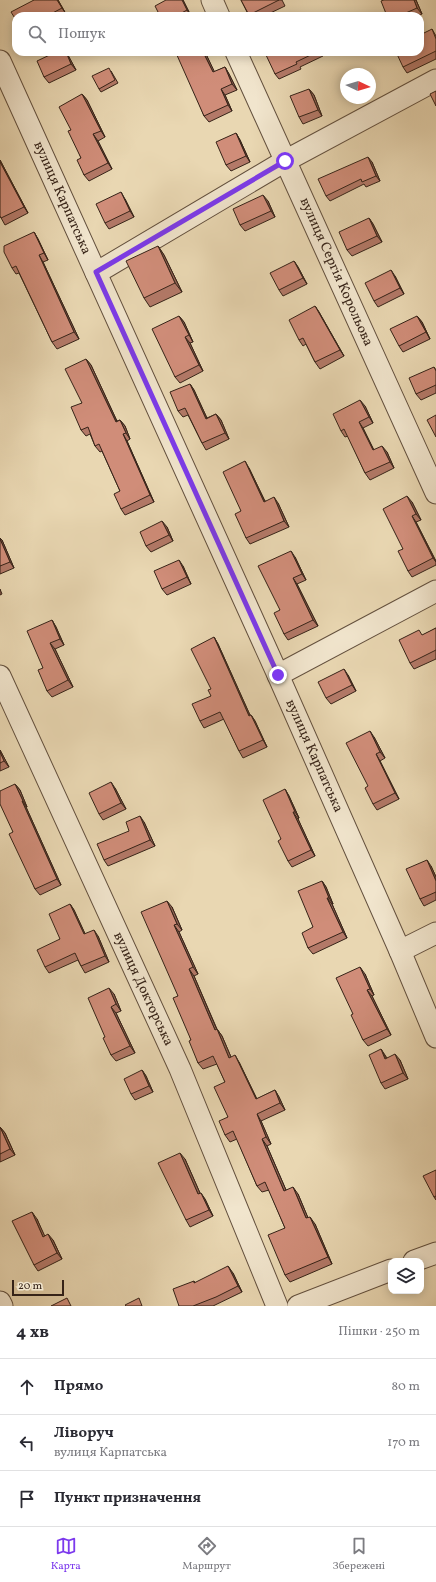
<!DOCTYPE html>
<html lang="uk">
<meta charset="utf-8">
<style>
:root{--surface:#fff;--page:#f7f7f7;--text:#2b2b33;--muted:#7c7c81;--line:#e1e1e2;--accent:#7c3aed}
body{margin:0;font-family:Vollkorn,serif;background:var(--page);color:var(--text)}
.controls{position:absolute;right:12px;bottom:12px;display:grid;overflow:hidden;border-radius:8px;box-shadow:0 2px 10px #0003}
.controls button{width:36px;height:36px;display:grid;place-items:center;padding:0;border:0;border-bottom:1px solid var(--line);background:var(--surface);color:var(--text);font:20px sans-serif}
.compass{position:absolute;left:340px;top:68px;width:36px;height:36px;border-radius:50%;background:var(--surface);box-shadow:0 2px 10px #0003;rotate:94deg}
.scale{position:absolute;left:12px;bottom:10px;width:52px;box-sizing:border-box;padding-left:4px;border:2px solid #362318;border-top:0;font-size:11px;line-height:14px;white-space:nowrap;color:#362318;-webkit-text-stroke:3px #f1e5cd;paint-order:stroke}
.stop{position:absolute;width:12px;height:12px;margin:-9px;border:3px solid #7c3aed;border-radius:50%;background:#fff}
.stop.end{background:#7c3aed;border-color:#fff;box-shadow:0 1px 4px #0008}
.list{margin:0;padding:0;list-style:none}
h2{display:flex;justify-content:space-between;align-items:center;height:52px;margin:0;padding:0 16px;font-size:17px}
h2 small{font-size:13px;font-weight:400;color:var(--muted)}
.list li{display:grid;grid-template-columns:26px 1fr auto;gap:12px;align-items:center;box-sizing:border-box;height:56px;padding:0 16px;border-top:1px solid var(--line)}
.list b{display:block;font-size:15px;white-space:nowrap}
.list p{margin:0;font-size:13px;white-space:nowrap;color:var(--muted)}
.list em{font-size:13px;font-style:normal;color:var(--muted)}
.icon{flex:none;width:22px;height:22px;fill:none;stroke:currentColor;stroke-width:2;stroke-linecap:round;stroke-linejoin:round}
.map{position:relative;flex:none;width:436px;height:1306px;overflow:hidden}
.search{position:absolute;background:var(--surface);box-shadow:0 2px 10px #0003;left:12px;right:12px;top:12px;height:44px;display:flex;align-items:center;gap:10px;box-sizing:border-box;padding:0 14px;border-radius:12px;color:var(--muted);font-size:15px}
.sheet{height:220px;background:var(--surface)}
nav{display:flex;justify-content:space-around;align-items:center;box-sizing:border-box;height:56px;border-top:1px solid var(--line);background:var(--surface);font-size:11px;color:var(--muted)}
nav a{display:grid;justify-items:center;gap:2px}
nav .on{color:var(--accent)}
.map>svg:first-child{display:block}
.lines{fill:none;stroke-linecap:round;stroke-linejoin:round}
.minor-casing{stroke:#63503e;stroke-width:23}
.minor{stroke:#f1e5cd;stroke-width:21}
.wall{fill:#b37968;stroke:#362318}
.shaded-wall{fill:#926355;stroke:#362318}
.building{fill:#d08d79;stroke:#362318}
.route{stroke:#7c3aed;stroke-width:5}
.labels{text-anchor:middle;dominant-baseline:central;stroke-width:4;stroke-linejoin:round;paint-order:stroke}
.street-label{font-size:14px;fill:#362318;stroke:#f1e5cd}
</style>
<div class="map">
<svg width="436" height="1306" viewBox="0 0 436 1306">
<rect width="100%" height="100%" fill="#e9d7b2"/>
<filter id="stains"><feTurbulence type="fractalNoise" baseFrequency=".005" numOctaves="4"/><feColorMatrix values="0 0 0 0 .2 0 0 0 0 .09 0 0 0 0 .02 0 0 0 .5 -.17"/></filter>
<radialGradient id="worn" r=".72"><stop offset=".6" stop-color="#630" stop-opacity="0"/><stop offset="1" stop-color="#630" stop-opacity=".3"/></radialGradient>
<g class="lines">
<!-- minor casing -->
<g class="minor-casing">
<g id="minor">
<path d="M212,0L219,16"/>
<path d="M236,52L436,493"/>
<path d="M0,61L278,675L400,951L436,1037"/>
<path d="M96,273L285,161L436,80"/>
<path d="M278,675L436,591"/>
<path d="M0,676L180,1069L277,1306"/>
<path d="M400,951L436,933"/>
<path d="M414,1261L436,1253"/>
<path d="M0,1302L2,1306"/>
<path d="M298,1306L391,1270"/>
</g>
</g>
<!-- minor -->
<use href="#minor" class="minor"/>
</g>
<!-- wall -->
<g class="wall">
<path d="M34,0H58L66,14L63,16H16Z"/>
<path d="M183,0L191,16H160Z"/>
<path d="M241,0H282L285,6L264,16H249Z"/>
<path d="M416,0L422,14L418,16H387Z"/>
<path d="M432,29L436,36V59L407,73L403,67Z"/>
<path d="M56,52H66L76,70L49,83L44,77Z"/>
<path d="M179,52H205L214,72L225,67L229,74L237,90L225,95L232,111L209,122L204,116Z"/>
<path d="M273,52H321L323,56L300,67L301,69L279,79L275,74Z"/>
<path d="M111,71L118,83L101,92L99,89Z"/>
<path d="M309,89L314,95L322,116L303,124L299,117Z"/>
<path d="M82,94L87,100L105,137L98,141L112,169L89,181L84,175L81,158L71,130Z"/>
<path d="M236,133L240,140L250,162L231,171L226,165Z"/>
<path d="M0,160L28,213L5,225L0,216Z"/>
<path d="M372,162L380,181L366,187L364,184L330,201L326,196Z"/>
<path d="M125,199L134,217L109,229L105,223Z"/>
<path d="M268,201L275,217L245,231L240,225Z"/>
<path d="M369,218L373,224L382,242L352,256L347,250Z"/>
<path d="M34,232L38,239L48,260L43,262L79,339L57,349L52,342L19,273L16,274L12,268Z"/>
<path d="M158,246L164,255L182,292L150,307L144,298Z"/>
<path d="M294,261L298,267L307,284L283,296L279,290Z"/>
<path d="M395,276L404,294L378,307L374,301Z"/>
<path d="M315,306L319,312L344,356L320,369L315,362L306,344L303,346L299,340Z"/>
<path d="M179,316L184,322L193,342L190,343L203,371L180,383L175,377Z"/>
<path d="M417,316L422,322L430,339L403,352L399,346Z"/>
<path d="M86,359L91,365L117,421L120,420L125,426L130,439L127,441L154,502L125,515L121,509L120,491L102,451L100,452L95,446L90,434L86,436L81,430L82,403Z"/>
<path d="M434,367L436,370V393L421,400L416,394Z"/>
<path d="M190,384L194,390L207,418L216,414L221,420L229,439L206,450L202,443L188,415L183,417L178,411Z"/>
<path d="M365,406L373,423L363,428L374,450L387,452L394,468L370,480L365,473L348,436L345,437L341,431Z"/>
<path d="M249,468L265,501L278,503L289,527L250,544L246,538L241,511Z"/>
<path d="M412,502L421,520L416,522L436,561V565L412,577L408,571L403,549Z"/>
<path d="M167,527L173,541L151,552L146,546Z"/>
<path d="M0,538L2,540L14,568L0,574Z"/>
<path d="M295,557L306,580L297,584L318,626L288,640L284,634L280,610Z"/>
<path d="M183,566L191,584L167,595L162,589Z"/>
<path d="M0,589L2,594L0,595Z"/>
<path d="M52,620L56,627L64,645L55,649L73,687L52,697L47,691L43,668Z"/>
<path d="M436,628V659L414,669L410,663L423,635Z"/>
<path d="M214,637L218,644L250,715H251L255,721L267,747L243,758L239,751L224,719L204,728L200,721L211,696Z"/>
<path d="M348,675L356,691L331,704L326,698Z"/>
<path d="M374,737L385,758L380,761L399,799L377,810L373,804Z"/>
<path d="M0,750L9,767L0,771Z"/>
<path d="M15,784L20,790L27,807H26L61,885L40,895L35,889L13,832Z"/>
<path d="M115,788L126,809L103,820L99,814Z"/>
<path d="M285,789L289,796L299,818L298,819L315,856L292,867L288,861L281,839Z"/>
<path d="M144,822L155,846L108,866L104,860L129,831Z"/>
<path d="M431,866L436,877V900L424,906L420,899Z"/>
<path d="M322,881L326,887L333,904H332L347,938L313,954L308,948L313,927Z"/>
<path d="M70,904L74,910L85,934L98,936L109,962L85,973L81,966L78,960L49,973L45,967L60,939Z"/>
<path d="M172,907L182,930L179,932L198,974L194,976L217,1029L222,1036L231,1057L239,1062L257,1099L275,1090L279,1097L285,1110L261,1121L271,1144L267,1146L286,1190L298,1194L308,1218L315,1224L332,1264L290,1282L285,1275V1228L269,1190L262,1192L257,1186L237,1139L230,1142L225,1135L228,1117L225,1082L217,1064L203,1069L198,1063L191,1040L178,996Z"/>
<path d="M365,974L374,995L372,996L391,1035L368,1046L363,1040L353,1014Z"/>
<path d="M114,994L121,1011L116,1013L135,1053L116,1061L111,1055L105,1037Z"/>
<path d="M381,1049L387,1058L400,1060L408,1079L385,1089L381,1083Z"/>
<path d="M142,1070L146,1076L153,1092L135,1100L131,1094Z"/>
<path d="M0,1127L5,1133L15,1155L0,1162Z"/>
<path d="M185,1159L200,1193L205,1199L213,1216L190,1227L186,1220Z"/>
<path d="M436,1170V1200L434,1197Z"/>
<path d="M37,1219L44,1236L53,1240L62,1259L38,1271L34,1265Z"/>
<path d="M233,1273L242,1292L213,1306H179L194,1281L195,1283Z"/>
</g>
<!-- shaded-wall -->
<g class="shaded-wall">
<path d="M57,0H58L66,14L62,8Z"/>
<path d="M182,0H183L191,16L187,10Z"/>
<path d="M414,0H416L422,14L417,8Z"/>
<path d="M66,52L68,55L76,70L71,64Z"/>
<path d="M203,52H205L218,79L213,72Z"/>
<path d="M225,67L229,74L237,90L232,84Z"/>
<path d="M221,89L225,95L232,111L228,105Z"/>
<path d="M309,89L314,95L322,116L318,110Z"/>
<path d="M82,94L87,100L105,137L101,131Z"/>
<path d="M236,133L240,140L250,162L246,156Z"/>
<path d="M93,134L98,141L112,169L108,163Z"/>
<path d="M368,157L372,162L380,181L376,176Z"/>
<path d="M0,160L28,213L24,207L0,162Z"/>
<path d="M121,192L125,199L134,217L130,211Z"/>
<path d="M263,195L268,201L275,217L271,211Z"/>
<path d="M369,218L373,224L382,242L377,236Z"/>
<path d="M34,232L38,239L48,260L44,253Z"/>
<path d="M158,246L164,255L182,292L175,283Z"/>
<path d="M39,255L43,262L79,339L74,332Z"/>
<path d="M294,261L298,267L307,284L303,278Z"/>
<path d="M391,270L395,276L404,294L400,288Z"/>
<path d="M315,306L319,312L344,356L340,350Z"/>
<path d="M179,316L184,322L193,342L189,335Z"/>
<path d="M417,316L422,322L430,339L426,332Z"/>
<path d="M185,337L190,343L203,371L199,365Z"/>
<path d="M86,359L91,365L120,428L116,422Z"/>
<path d="M190,384L194,390L210,425L206,419Z"/>
<path d="M360,400L365,406L373,423L369,417Z"/>
<path d="M216,414L221,420L229,439L225,433Z"/>
<path d="M120,420L125,426L130,439L126,433Z"/>
<path d="M359,422L363,428L377,457L373,450Z"/>
<path d="M123,434L127,441L154,502L150,495Z"/>
<path d="M382,446L387,452L394,468L390,462Z"/>
<path d="M245,461L249,468L268,508L264,502Z"/>
<path d="M407,496L412,502L421,520L416,514Z"/>
<path d="M274,497L278,503L289,527L284,521Z"/>
<path d="M412,516L416,522L436,562L433,558Z"/>
<path d="M162,521L167,527L173,541L169,535Z"/>
<path d="M0,538L2,540L14,568L10,562L0,539Z"/>
<path d="M291,551L295,557L306,580L302,574Z"/>
<path d="M179,560L183,566L191,584L187,577Z"/>
<path d="M293,578L297,584L318,626L313,620Z"/>
<path d="M52,620L56,627L64,645L60,639Z"/>
<path d="M214,637L218,644L253,722L249,716Z"/>
<path d="M50,643L55,649L73,687L68,680Z"/>
<path d="M344,669L348,675L356,691L352,685Z"/>
<path d="M251,715L255,721L267,747L263,740Z"/>
<path d="M370,731L374,737L385,758L380,752Z"/>
<path d="M0,750L9,767L4,761L0,752Z"/>
<path d="M376,754L380,761L399,799L395,793Z"/>
<path d="M111,782L115,788L126,809L121,803Z"/>
<path d="M15,784L20,790L27,807L23,801Z"/>
<path d="M285,789L289,796L299,818L295,812Z"/>
<path d="M22,801L26,807L61,885L57,879Z"/>
<path d="M293,812L298,819L315,856L311,850Z"/>
<path d="M140,816L144,822L155,846L150,840Z"/>
<path d="M427,860L431,866L436,877V881Z"/>
<path d="M322,881L326,887L333,904L329,898Z"/>
<path d="M327,898L332,904L347,938L343,932Z"/>
<path d="M167,901L172,907L182,930L177,924Z"/>
<path d="M70,904L74,910L88,940L84,934Z"/>
<path d="M174,925L179,932L198,974L193,967Z"/>
<path d="M94,930L98,936L109,962L105,956Z"/>
<path d="M360,967L365,974L374,995L370,989Z"/>
<path d="M189,969L194,976L220,1037L215,1030Z"/>
<path d="M109,988L114,994L121,1011L116,1004Z"/>
<path d="M367,990L372,996L391,1035L387,1029Z"/>
<path d="M111,1007L116,1013L135,1053L130,1046Z"/>
<path d="M217,1029L222,1036L234,1064L229,1058Z"/>
<path d="M381,1049L385,1056L390,1065L385,1059Z"/>
<path d="M395,1054L400,1060L408,1079L403,1073Z"/>
<path d="M235,1055L239,1062L260,1106L256,1099Z"/>
<path d="M142,1070L146,1076L153,1092L149,1086Z"/>
<path d="M275,1090L279,1097L285,1110L280,1103Z"/>
<path d="M257,1114L261,1121L271,1144L266,1137Z"/>
<path d="M0,1127L5,1133L15,1155L10,1149Z"/>
<path d="M262,1139L267,1146L289,1197L284,1191Z"/>
<path d="M180,1153L185,1159L203,1200L198,1194Z"/>
<path d="M293,1187L298,1194L311,1225L306,1218Z"/>
<path d="M201,1193L205,1199L213,1216L209,1210Z"/>
<path d="M32,1212L37,1219L48,1243L43,1237Z"/>
<path d="M310,1217L315,1224L332,1264L328,1257Z"/>
<path d="M48,1234L53,1240L62,1259L57,1253Z"/>
<path d="M228,1266L233,1273L242,1292L238,1286Z"/>
</g>
<!-- building -->
<g class="building">
<path d="M34,0H57L62,8L47,16H16V20L11,12Z"/>
<path d="M166,0H182L187,10L176,16H160L155,6Z"/>
<path d="M241,0H279L249,15Z"/>
<path d="M384,0H414L417,8L399,16H387L381,1Z"/>
<path d="M432,29L436,39V51L403,67L396,52H420V35Z"/>
<path d="M56,52H66L71,64L44,77L37,61Z"/>
<path d="M179,52H203L213,72L225,67L232,84L221,89L228,105L204,116L176,53Z"/>
<path d="M273,52H317L296,62L297,64L275,74L266,55Z"/>
<path d="M109,68L115,80L99,89L92,76Z"/>
<path d="M309,89L318,110L299,117L290,96Z"/>
<path d="M436,91V106L430,94Z"/>
<path d="M82,94L101,131L93,134L108,163L84,175L77,160L81,158L68,131L71,130L59,107Z"/>
<path d="M236,133L246,156L226,165L216,142Z"/>
<path d="M368,157L376,176L362,182L361,179L326,196L318,179Z"/>
<path d="M0,162L24,207L1,218L0,216Z"/>
<path d="M121,192L130,211L105,223L96,204Z"/>
<path d="M263,195L271,211L240,225L233,209Z"/>
<path d="M369,218L377,236L347,250L339,232Z"/>
<path d="M34,232L44,253L39,255L74,332L52,342L16,266L12,268L4,252V246Z"/>
<path d="M158,246L175,283L144,298L126,261Z"/>
<path d="M294,261L303,278L279,290L270,273Z"/>
<path d="M391,270L400,288L374,301L365,283Z"/>
<path d="M315,306L340,350L315,362L303,338L299,340L289,320Z"/>
<path d="M179,316L189,335L185,337L199,365L175,377L152,329Z"/>
<path d="M417,316L426,332L399,346L390,329Z"/>
<path d="M86,359L116,422L120,420L126,433L123,434L150,495L121,509L114,494L120,491L99,444L95,446L88,427L81,430L71,407L82,403L65,369Z"/>
<path d="M434,367L436,371V385L416,394L409,378Z"/>
<path d="M190,384L206,419L216,414L225,433L202,443L185,408L178,411L170,392Z"/>
<path d="M360,400L369,417L359,422L373,450L382,446L390,462L365,473L344,429L341,431L333,414Z"/>
<path d="M436,415V437L427,420Z"/>
<path d="M245,461L264,502L274,497L284,521L246,538L235,514L241,511L223,472Z"/>
<path d="M407,496L416,514L412,516L433,558L408,571L398,551L403,549L383,509Z"/>
<path d="M162,521L169,535L146,546L140,532Z"/>
<path d="M0,539L10,562L0,566Z"/>
<path d="M291,551L302,574L293,578L313,620L284,634L274,613L280,610L258,566Z"/>
<path d="M179,560L187,577L162,589L154,571Z"/>
<path d="M52,620L60,639L50,643L68,680L47,691L38,670L43,668L27,631Z"/>
<path d="M436,628V650L410,663L399,640L419,630L422,635Z"/>
<path d="M214,637L249,716L251,715L263,740L239,751L220,712L200,721L192,704L211,696L208,690L211,689L191,649Z"/>
<path d="M344,669L352,685L326,698L318,682Z"/>
<path d="M370,731L380,752L376,754L395,793L373,804L365,788L368,786L346,743Z"/>
<path d="M0,752L4,761L0,763Z"/>
<path d="M111,782L121,803L99,814L89,793Z"/>
<path d="M15,784L23,801H22L57,879L35,889L9,834L13,832L0,804V791Z"/>
<path d="M285,789L295,812H293L311,850L288,861L278,841L281,839L263,800Z"/>
<path d="M140,816L150,840L104,860L97,844L129,831L126,822Z"/>
<path d="M427,860L436,881V892L420,899L406,869Z"/>
<path d="M322,881L329,898H327L343,932L308,948L302,933L313,927L298,891Z"/>
<path d="M167,901L177,924L174,925L193,967L189,969L215,1030L217,1029L229,1058L235,1055L256,1099L275,1090L280,1103L257,1114L266,1137L262,1139L284,1191L293,1187L306,1218L310,1217L328,1257L285,1275L268,1235L285,1228L265,1182L257,1186L233,1131L225,1135L219,1121L228,1117L214,1087L225,1082L213,1056L198,1063L189,1041L191,1040L173,998L178,996L141,912Z"/>
<path d="M70,904L84,934L94,930L105,956L81,966L75,953L45,967L37,950L60,939L49,914Z"/>
<path d="M360,967L370,989L367,990L387,1029L363,1040L351,1015L353,1014L336,978Z"/>
<path d="M109,988L116,1004L111,1007L130,1046L111,1055L103,1038L105,1037L88,998Z"/>
<path d="M381,1049L385,1059L395,1054L403,1073L381,1083L369,1055Z"/>
<path d="M142,1070L149,1086L131,1094L124,1079Z"/>
<path d="M0,1127L10,1149L0,1154Z"/>
<path d="M180,1153L198,1194L201,1193L209,1210L186,1220L158,1163Z"/>
<path d="M436,1170V1196L434,1197L423,1176Z"/>
<path d="M32,1212L43,1237L48,1234L57,1253L34,1265L12,1221Z"/>
<path d="M228,1266L238,1286L216,1297L193,1306H179L173,1289L194,1281V1283Z"/>
<path d="M67,1298L71,1306H51Z"/>
<path d="M139,1298L142,1306H126L125,1305Z"/>
</g>
<g class="lines">
<!-- route -->
<path class="route" d="M278,675L96,272L285,161"/>
</g>
<g class="labels">
<!-- street labels -->
<g class="street-label">
<text transform="translate(62 198) rotate(66)">вулиця Карпатська</text>
<text transform="translate(336 272) rotate(66)">вулиця Сергія Корольова</text>
<text transform="translate(314 756) rotate(66)">вулиця Карпатська</text>
<text transform="translate(143 989) rotate(65)">вулиця Докторська</text>
</g>
</g>
<rect width="100%" height="100%" filter="url(#stains)"/>
<rect width="100%" height="100%" fill="url(#worn)"/>
</svg>
<div class="controls">
<button><svg class="icon" aria-label="layers" viewBox="0 0 24 24"><path d="M12 4l9 5-9 5-9-5zM3 14l9 5 9-5"/></svg></button>
</div>
<svg class="compass" viewBox="-18 -18 36 36"><path d="M0-13l5 13h-10z" fill="#e53935"/><path d="M0 13l5-13h-10z" fill="#7c7c81"/></svg>
<div class="scale">20 m</div>
<div class="stop" style="left:285px;top:161px"></div>
<div class="stop end" style="left:278px;top:675px"></div>
<div class="search"><svg class="icon" aria-label="search" viewBox="0 0 24 24"><circle cx="10" cy="10" r="6"/><path d="M15 15l6 6"/></svg>Пошук</div>
</div>
<section class="sheet">
<h2>4 хв<small>Пішки · 250 m</small></h2>
<ul class="list">
<li><svg class="icon" aria-label="ahead" viewBox="0 0 24 24"><path d="M12 20V5M6 11l6-6 6 6"/></svg><div><b>Прямо</b></div><em>80 m</em></li>
<li><svg class="icon" aria-label="left" viewBox="0 0 24 24"><path d="M17 20v-9H6M10 6l-5 5 5 5"/></svg><div><b>Ліворуч</b><p>вулиця Карпатська</p></div><em>170 m</em></li>
<li><svg class="icon" aria-label="arrive" viewBox="0 0 24 24"><path d="M6 21V4h12l-3 4 3 4H6"/></svg><div><b>Пункт призначення</b></div></li>
</ul>
</section>
<nav>
<a class="on"><svg class="icon" aria-label="map" viewBox="0 0 24 24"><path d="M3 6l6-2 6 2 6-2v14l-6 2-6-2-6 2zM9 4v14M15 6v14"/></svg>Карта</a>
<a><svg class="icon" aria-label="directions" viewBox="0 0 24 24"><path d="M12 3l9 9-9 9-9-9zM9 14v-3h6M13 9l2 2-2 2"/></svg>Маршрут</a>
<a><svg class="icon" aria-label="saved" viewBox="0 0 24 24"><path d="M7 4h10v16l-5-4-5 4z"/></svg>Збережені</a>
</nav>
